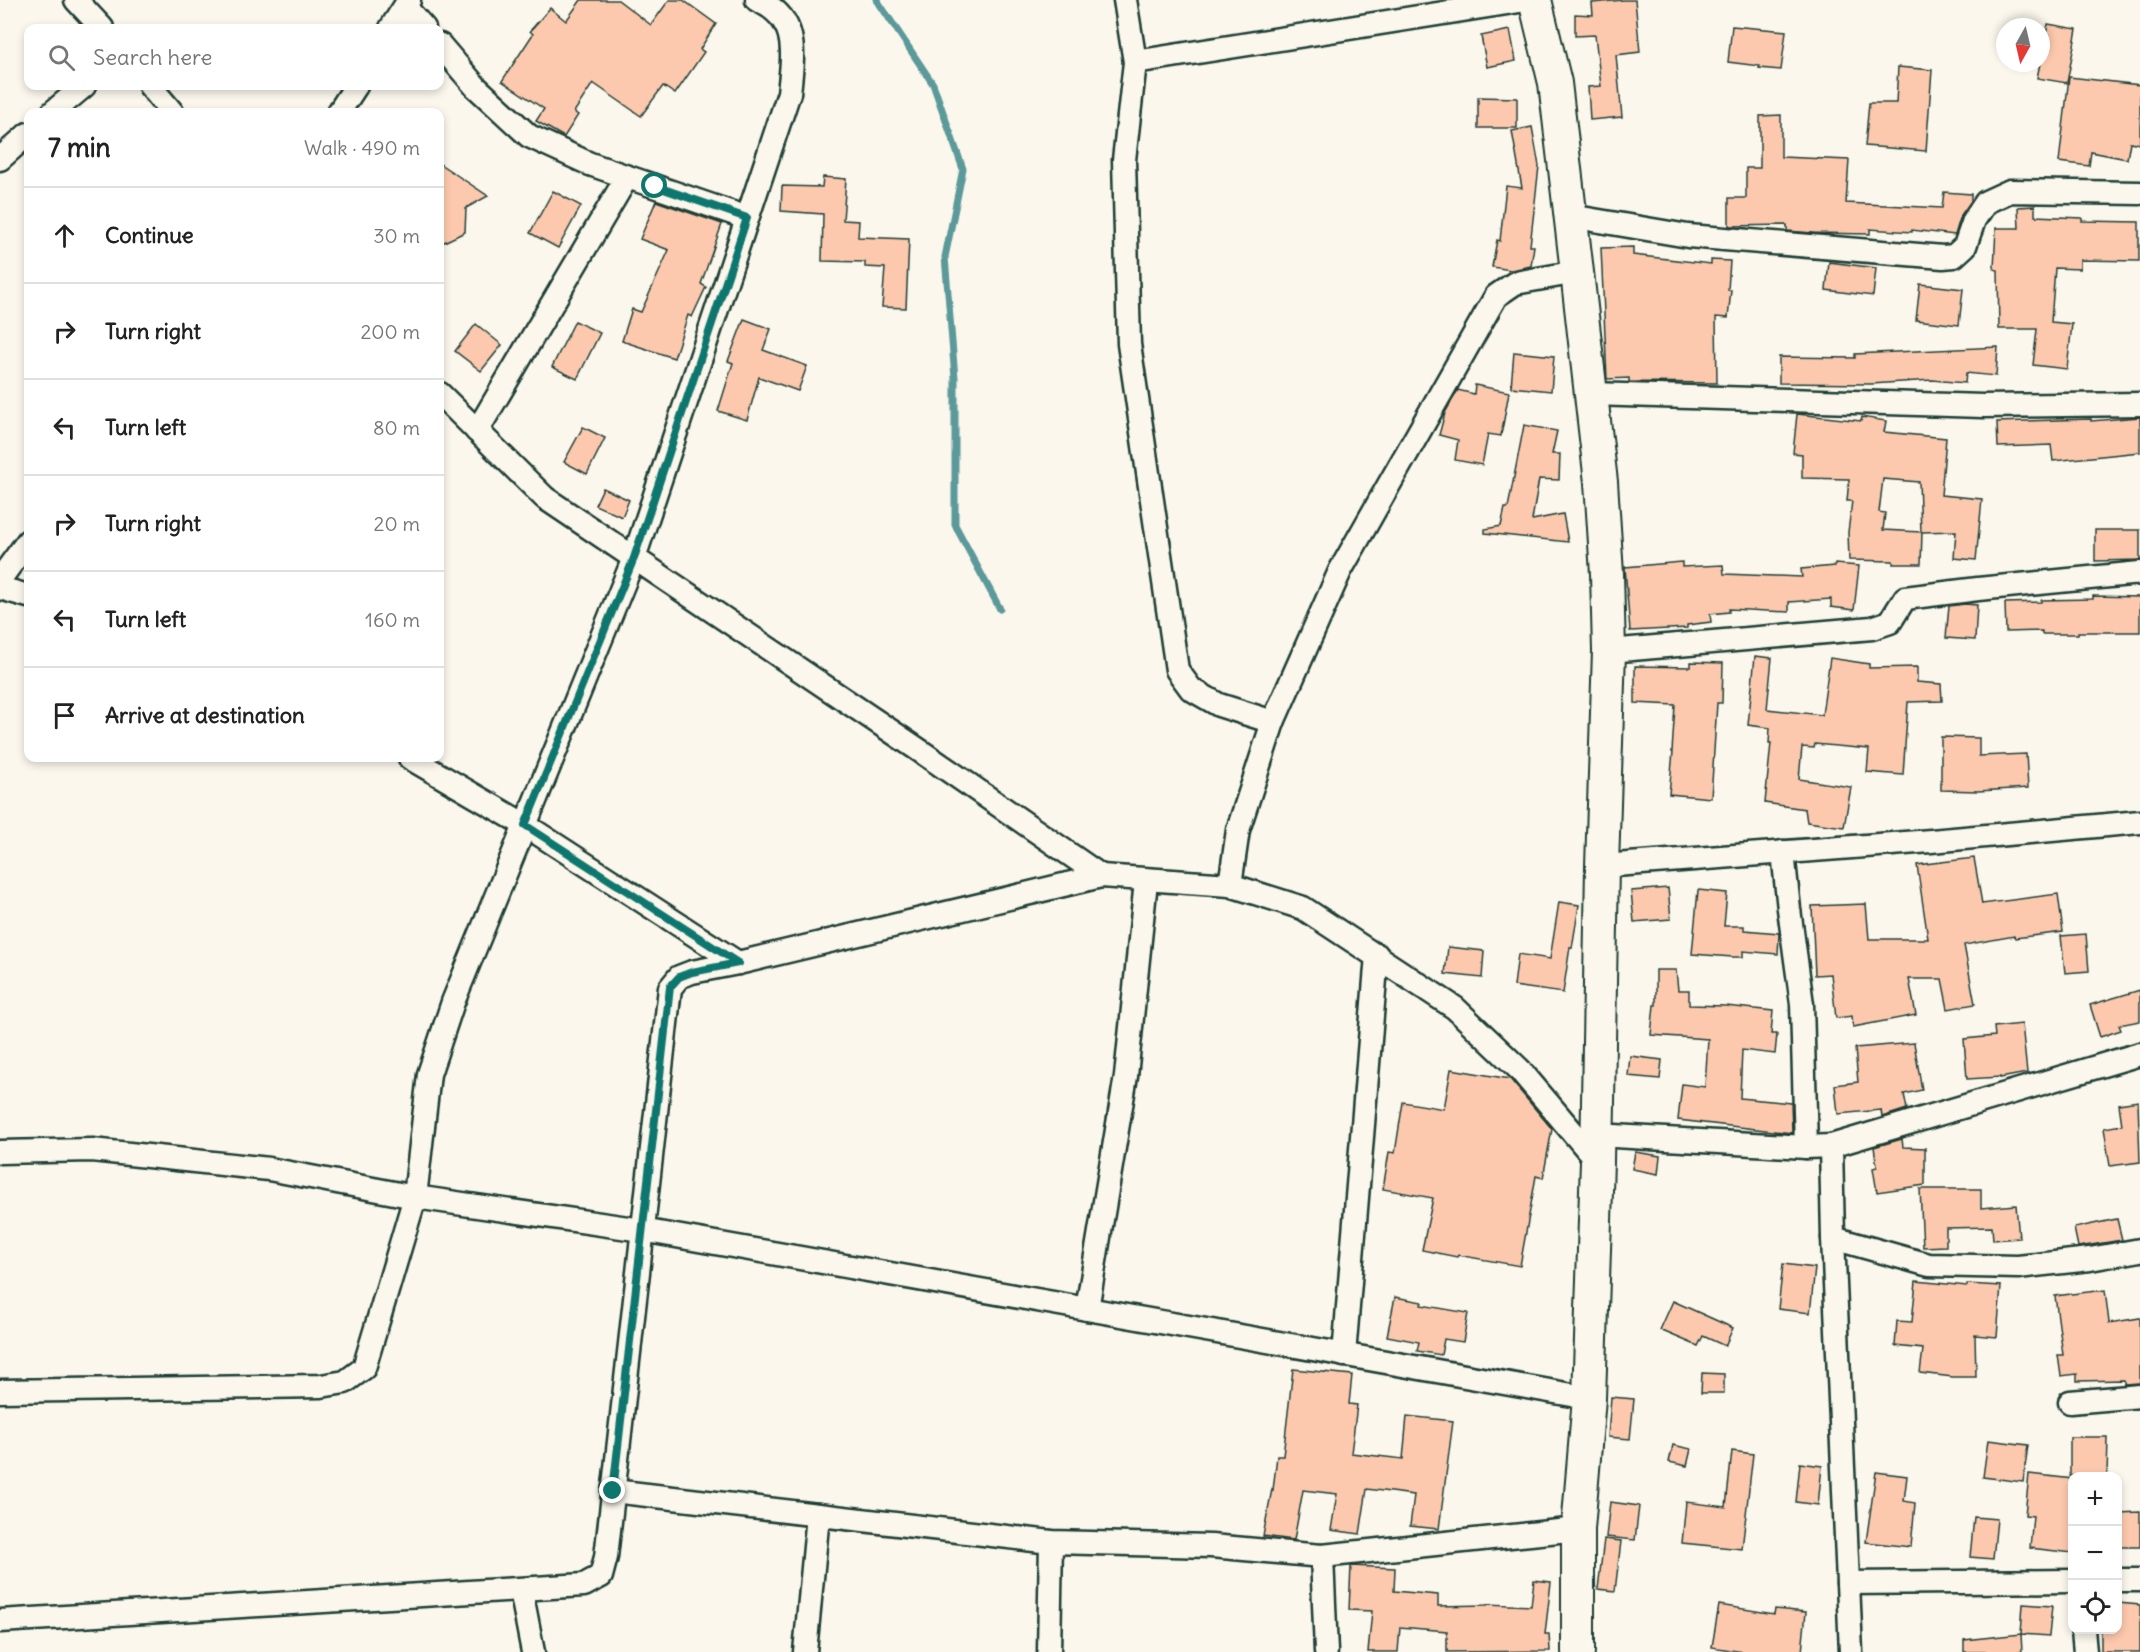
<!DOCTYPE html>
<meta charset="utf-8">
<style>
:root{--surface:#fff;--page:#f2f2f2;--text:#222;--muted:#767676;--line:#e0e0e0}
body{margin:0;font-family:Delius,sans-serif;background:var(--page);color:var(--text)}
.controls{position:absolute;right:18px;bottom:18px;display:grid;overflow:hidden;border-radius:12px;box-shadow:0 3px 9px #0003}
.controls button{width:54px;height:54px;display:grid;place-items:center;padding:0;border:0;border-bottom:2px solid var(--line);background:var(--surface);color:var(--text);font:30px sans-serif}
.compass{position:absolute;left:1996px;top:18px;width:54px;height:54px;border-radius:50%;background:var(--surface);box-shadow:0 3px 9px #0003;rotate:188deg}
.stop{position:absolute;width:18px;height:18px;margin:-14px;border:4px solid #0f766e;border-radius:50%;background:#fff}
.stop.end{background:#0f766e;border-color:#fff;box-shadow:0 2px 6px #0008}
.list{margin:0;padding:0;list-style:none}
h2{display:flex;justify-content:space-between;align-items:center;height:78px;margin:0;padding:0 24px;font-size:26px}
h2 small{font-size:20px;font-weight:400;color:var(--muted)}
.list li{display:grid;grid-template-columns:39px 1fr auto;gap:18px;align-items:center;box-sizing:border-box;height:96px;padding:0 24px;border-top:2px solid var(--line)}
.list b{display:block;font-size:22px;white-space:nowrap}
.list em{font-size:20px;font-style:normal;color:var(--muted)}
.icon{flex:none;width:33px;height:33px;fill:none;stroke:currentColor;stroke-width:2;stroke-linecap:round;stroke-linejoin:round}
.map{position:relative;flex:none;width:2140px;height:1652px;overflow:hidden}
.search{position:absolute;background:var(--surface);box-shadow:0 3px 9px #0003;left:24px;top:24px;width:420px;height:66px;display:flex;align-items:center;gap:15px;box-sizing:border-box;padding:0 21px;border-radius:12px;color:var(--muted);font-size:22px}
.panel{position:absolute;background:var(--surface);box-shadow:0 3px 9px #0003;left:24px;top:108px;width:420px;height:654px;border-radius:12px}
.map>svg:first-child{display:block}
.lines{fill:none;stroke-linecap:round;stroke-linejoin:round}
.stream{stroke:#5c999a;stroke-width:7}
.building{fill:#fdc9ae;stroke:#1f3d34;stroke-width:1.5;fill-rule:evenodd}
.street-casing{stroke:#1f3d34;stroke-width:27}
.secondary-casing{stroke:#1f3d34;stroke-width:36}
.street{stroke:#fbf7ec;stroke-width:22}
.secondary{stroke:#fbf7ec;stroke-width:32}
.route{stroke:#0f766e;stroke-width:8}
</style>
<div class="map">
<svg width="2140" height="1652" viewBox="0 0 2140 1652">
<rect width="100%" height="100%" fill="#fbf7ec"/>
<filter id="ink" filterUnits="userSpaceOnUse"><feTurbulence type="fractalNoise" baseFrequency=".0167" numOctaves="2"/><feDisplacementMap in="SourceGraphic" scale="12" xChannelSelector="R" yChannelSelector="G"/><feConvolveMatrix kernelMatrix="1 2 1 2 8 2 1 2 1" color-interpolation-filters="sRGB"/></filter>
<g filter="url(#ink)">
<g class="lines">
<!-- stream -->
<path class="stream" d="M877,0L933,84L963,169L945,257L955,378V525L1000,609"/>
</g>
<!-- building -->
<g class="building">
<path d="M581,0H618L651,25L669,0H683L716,24L700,49L704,52L675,94L663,86L641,116L593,83L574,112L578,115L564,137L536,121L544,109L502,81L533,34L530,31L550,8L566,21Z"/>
<path d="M1623,0H1635L1640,52L1616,55L1622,117L1590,120L1588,87L1601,86L1595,35L1575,36V14L1593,15L1592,3Z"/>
<path d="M2048,24L2077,29L2067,83L2037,78Z"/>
<path d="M1732,26L1786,31L1781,70L1759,68L1760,66L1728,62Z"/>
<path d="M1510,30L1516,61L1487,67L1481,36Z"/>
<path d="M1898,67L1932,70L1926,151L1865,146L1869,103H1896Z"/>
<path d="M2069,77L2140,85V144L2130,142L2127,159L2091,152L2089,166L2059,162Z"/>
<path d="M1478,97L1517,98V128H1478Z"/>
<path d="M1781,115V157L1849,160L1846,203L1942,208L1944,192L1971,194V201L1961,215L1955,235L1912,230V232L1870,229V234L1813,233L1787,231V225L1729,226V198H1746V168H1760V116Z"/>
<path d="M1532,127L1539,166L1530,246H1534L1531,266L1511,270L1492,267L1497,240L1500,241L1506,186L1522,188L1512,131Z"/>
<path d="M440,164L488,196L466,208L465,232L440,244Z"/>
<path d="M823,177L846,179L843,220L859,221L858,237L909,239L906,308L882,307L885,268L865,267V262L822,261L823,214L781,211L782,186L822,187Z"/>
<path d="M553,191L581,206L558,248L530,233Z"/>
<path d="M656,201L722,224L701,284L706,287L692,317L688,315L674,358L622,341L632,309L641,312L669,250L640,239Z"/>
<path d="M2035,206V216L2082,218V221L2139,222V261L2080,260V269L2055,268L2051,322L2072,324L2067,369L2033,365L2037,329H1999L1998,270L1994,269L1996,228H2019L2018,207Z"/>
<path d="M1633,247V255L1711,264V260L1730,261L1728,290H1731L1728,318L1716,317L1717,383L1629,382V378L1607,379L1601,248Z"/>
<path d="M1829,262L1876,268L1873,296L1826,290Z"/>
<path d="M1920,284L1963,289L1959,325L1916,320Z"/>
<path d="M744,319L771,329L763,350L807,366L798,391L759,377L747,420L718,411L733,363L728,361Z"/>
<path d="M575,321L600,333L577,379L552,367Z"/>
<path d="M476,324L502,345L481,371L455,351Z"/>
<path d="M1998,347L1996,376L1966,373L1965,383L1932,380L1871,384L1779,383V357L1855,358V354Z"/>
<path d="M1514,352L1554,356L1551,391L1511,387Z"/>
<path d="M1475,385L1509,392L1501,436L1488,434L1482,465L1455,460L1458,440L1439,435L1445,413L1458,390L1474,394Z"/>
<path d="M1797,414L1861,421L1862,417L1886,421L1884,432L1946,438L1941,495L1982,499L1976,560L1954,558L1956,531L1922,532L1921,564H1893V561L1849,560L1848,532L1852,501H1847L1849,479L1802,478V454L1793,453ZM1883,479L1919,482L1921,532L1883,530L1885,513L1879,512Z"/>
<path d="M2140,417V452L2053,461L2051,445L1998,447L1997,422L2091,419V421Z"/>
<path d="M1524,425L1557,431L1552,454H1560L1559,480L1539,479L1532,520L1563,514L1568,542L1485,533V529L1501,526L1505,508H1508Z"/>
<path d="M583,427L605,438L587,474L564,462Z"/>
<path d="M603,488L629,500L622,517L595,505Z"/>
<path d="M2095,530H2140V560L2095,561Z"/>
<path d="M1682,562V567L1723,565L1724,574L1802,577L1801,569L1835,566V564L1859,566L1854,610L1831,607V599L1789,602V612L1729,609V612L1710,614L1711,622L1687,625V628L1630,631L1625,567Z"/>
<path d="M2093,596L2140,597V632H2078V634H2042V631L2006,632L2005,603L2041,602V600L2093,599Z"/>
<path d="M1965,604L1977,605L1975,640L1946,638L1949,606Z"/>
<path d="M1755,656L1772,658L1767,709L1822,715L1830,658L1869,664V668L1917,667V682L1941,684L1942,701L1908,702L1903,775L1867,772L1869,749L1815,744L1814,748L1802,747L1799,779L1851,787L1844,827L1807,822L1805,809L1765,803L1771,743H1769L1770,728L1748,725Z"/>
<path d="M1691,662L1723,663L1722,703H1717L1711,798L1669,794L1673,752H1672L1675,705L1635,703V666L1691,667Z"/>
<path d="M1941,737L1979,738V756L2026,754L2028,788L1978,791L1941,790Z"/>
<path d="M1974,858L1982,904L2058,894L2063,932L2015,938L2014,936L1964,945L1975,1004L1948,1009L1942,979H1909L1916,1015L1853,1027L1852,1016L1836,1018L1831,974L1815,975L1812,906L1866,904L1869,939H1928L1917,865Z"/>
<path d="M1668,888L1671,919L1634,922L1631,891Z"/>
<path d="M1698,890L1727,893L1724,926H1744V930L1779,933L1778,954L1743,951V957H1733L1692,954Z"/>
<path d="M1559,902L1579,905L1572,948L1570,947L1563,993L1514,986L1518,954L1550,959Z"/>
<path d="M2086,934L2089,971L2065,973L2061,936Z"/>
<path d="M1448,947L1484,951L1482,978L1445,974Z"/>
<path d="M1656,970H1676L1678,990H1689V1005L1726,1006L1773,1011L1771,1034H1777L1775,1054L1742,1050L1740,1098L1791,1103L1792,1133L1678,1120L1682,1084L1705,1087L1708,1039L1651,1035L1654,1005H1656Z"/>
<path d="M2140,990V1021L2119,1025L2121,1030L2100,1037L2090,1005Z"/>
<path d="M2022,1024L2027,1073L2000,1078V1077L1967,1079L1964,1039L1995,1036L1994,1027Z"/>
<path d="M1914,1043L1922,1090L1904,1094L1907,1109L1882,1117L1881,1110L1838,1114L1835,1085L1858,1082L1855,1048Z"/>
<path d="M1630,1056L1662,1060L1660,1079L1628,1076Z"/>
<path d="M1451,1069L1510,1079L1552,1129L1543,1178L1536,1176L1520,1266L1458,1255L1457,1257L1422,1250L1433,1198L1383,1189L1389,1152L1395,1153L1403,1102L1444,1109Z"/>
<path d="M2138,1101L2140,1162L2110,1166L2104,1128L2122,1125L2119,1104Z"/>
<path d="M1902,1139L1903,1147L1925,1148V1185L1877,1192L1873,1168L1877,1167L1874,1147Z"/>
<path d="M1635,1152L1660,1156L1658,1174L1632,1169Z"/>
<path d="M1920,1189H1981V1208L2016,1205L2019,1238L1993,1240L1992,1227L1946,1228V1246L1923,1247Z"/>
<path d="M2117,1219L2122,1240L2078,1247L2074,1228Z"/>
<path d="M1783,1264L1815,1268L1810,1313L1778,1309Z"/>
<path d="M1916,1281L1967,1286V1284L2001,1286L1997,1337L1975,1335L1976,1377H1953L1920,1373L1923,1349L1895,1346L1897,1321L1912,1322Z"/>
<path d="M2105,1290L2109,1323L2140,1318V1383L2124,1384V1380L2077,1381V1374L2061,1376L2058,1355H2063L2055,1296Z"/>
<path d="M1395,1297L1422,1302L1421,1305L1468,1313L1463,1342L1444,1339L1441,1355L1417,1351L1419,1342L1387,1336Z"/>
<path d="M1673,1301L1733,1328L1725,1346L1703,1336L1698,1346L1660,1330Z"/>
<path d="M1293,1369L1352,1375L1349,1404L1357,1405L1351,1453L1403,1459L1407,1416L1453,1421L1439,1529L1410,1526L1414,1495L1367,1489L1360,1534L1331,1530L1337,1494L1303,1490L1294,1540L1263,1536L1272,1489L1273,1490L1277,1456H1283Z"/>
<path d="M1702,1373L1724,1374V1393H1701Z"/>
<path d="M1611,1397L1634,1399L1630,1439L1608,1437Z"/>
<path d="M2070,1437H2108L2107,1476H2070Z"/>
<path d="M1988,1440L2028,1445L2023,1482L1983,1477Z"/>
<path d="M1673,1445L1691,1449L1687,1466L1669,1462Z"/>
<path d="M1732,1451L1753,1454L1742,1549L1682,1543L1686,1502L1726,1507Z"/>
<path d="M1800,1463L1822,1466L1818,1505L1796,1502Z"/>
<path d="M1876,1472L1907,1476L1904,1501L1915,1503L1911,1547L1866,1542Z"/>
<path d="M2029,1474L2073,1479V1553L2030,1548L2033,1516L2025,1515Z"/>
<path d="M1610,1502L1639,1506L1635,1540L1606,1537Z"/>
<path d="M2140,1512V1547H2118V1513Z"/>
<path d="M1974,1517L1997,1519L1993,1559L1970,1557Z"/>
<path d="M1604,1539L1621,1541L1615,1591L1598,1589Z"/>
<path d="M1351,1566L1395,1568L1394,1591L1438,1595V1606L1487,1605V1604L1531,1606L1534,1580L1551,1582L1545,1634H1549L1550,1651L1447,1652V1631L1400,1627L1398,1652H1368L1372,1611L1349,1610Z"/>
<path d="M2118,1603L2140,1605V1652H2101V1629H2118Z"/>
<path d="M2023,1604L2052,1606L2049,1636L2021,1634Z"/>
<path d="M1719,1605L1774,1614L1775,1609L1806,1612L1802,1652H1743L1712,1647Z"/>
<path d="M2021,1634L2022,1652H1964V1640Z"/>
</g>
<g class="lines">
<!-- street casing -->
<g class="street-casing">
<g id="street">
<path d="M76,0L102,28"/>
<path d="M1125,0L1135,62L1124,160L1129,344L1177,670L1191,689L1219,705L1273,722"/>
<path d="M405,7L424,28"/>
<path d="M391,28L409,0"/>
<path d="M440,45L476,87L529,136L590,164L747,218"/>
<path d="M1135,62L1526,0"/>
<path d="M150,86L172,112"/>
<path d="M53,112L84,86"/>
<path d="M339,112L356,86"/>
<path d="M0,159L28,134"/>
<path d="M1570,216L1688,236L1943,257L1954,256L1965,246L1974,220L1986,202L2010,191L2140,193"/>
<path d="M440,394L545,498L916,748L1101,876"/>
<path d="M1591,394L1983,406L2140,404"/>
<path d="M477,431L627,177"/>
<path d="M0,579L28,541"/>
<path d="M0,588L28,596"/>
<path d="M1609,651L1872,628L1890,622L1905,598L1978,589L2140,573"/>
<path d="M410,758L525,825L738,963"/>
<path d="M1783,852L1789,909L1802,1004L1806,1147"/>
<path d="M1602,866L1931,841L2140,822"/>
<path d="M1230,885L1238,830L1273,722L1340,571L1496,296L1515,283L1577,272"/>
<path d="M1597,1135L1806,1147L1831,1146L2140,1054"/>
<path d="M1831,1146L1833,1238L1851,1652"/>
<path d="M0,1152L92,1150L269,1169L415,1197L642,1230L1589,1398"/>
<path d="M1833,1238L1929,1265L2018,1267L2090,1259L2140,1250"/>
<path d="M1087,1309L1126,1076L1146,881"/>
<path d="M1344,1355L1377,955"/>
<path d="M0,1391L321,1386L345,1382L364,1368L415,1197L429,1074L453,1002L634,558L789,93C793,54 800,18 757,0"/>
<path d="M2070,1402L2140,1396"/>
<path d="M613,1491L1051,1542L1211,1546L1322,1556L1578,1529"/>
<path d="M1322,1556L1326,1652"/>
<path d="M2118,1580H2140"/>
<path d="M1848,1583L2072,1581"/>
<path d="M521,1590L533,1652"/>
<path d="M0,1621L584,1585L601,1576L606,1557L670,988L679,977L692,972L738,963L1101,876L1230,885L1303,908L1455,1008L1520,1070L1597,1161"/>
<path d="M2083,1630L2085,1652"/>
<path d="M805,1652L818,1515"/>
<path d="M1049,1652L1051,1542"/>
</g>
</g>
<!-- secondary casing -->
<g class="secondary-casing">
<path id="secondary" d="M1535,0L1555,83L1577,272L1601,482L1607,574L1609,651L1602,866L1597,1161L1589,1398L1578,1529V1652"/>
</g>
<!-- street -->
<use href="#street" class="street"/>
<!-- secondary -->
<use href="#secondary" class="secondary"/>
</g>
</g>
<g class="lines" filter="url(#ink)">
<!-- route -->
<path class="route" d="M613,1491L670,987L679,977L692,972L738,963L525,825L634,558L747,218L655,186"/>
</g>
</svg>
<div class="controls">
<button>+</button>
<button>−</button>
<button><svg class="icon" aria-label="locate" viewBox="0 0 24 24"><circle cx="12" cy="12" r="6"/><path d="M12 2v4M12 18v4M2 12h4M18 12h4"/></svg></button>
</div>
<svg class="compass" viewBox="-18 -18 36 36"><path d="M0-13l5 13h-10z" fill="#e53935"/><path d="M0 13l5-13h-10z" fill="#767676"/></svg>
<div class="stop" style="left:655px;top:186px"></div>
<div class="stop end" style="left:613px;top:1491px"></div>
<div class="search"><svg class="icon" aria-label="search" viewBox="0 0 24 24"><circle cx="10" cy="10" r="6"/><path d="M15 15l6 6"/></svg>Search here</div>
<section class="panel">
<h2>7 min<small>Walk · 490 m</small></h2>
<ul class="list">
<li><svg class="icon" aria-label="ahead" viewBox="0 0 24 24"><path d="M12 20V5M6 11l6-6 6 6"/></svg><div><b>Continue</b></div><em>30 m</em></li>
<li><svg class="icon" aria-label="right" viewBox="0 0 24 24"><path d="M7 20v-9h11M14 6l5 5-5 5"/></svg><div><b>Turn right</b></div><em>200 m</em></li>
<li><svg class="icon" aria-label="left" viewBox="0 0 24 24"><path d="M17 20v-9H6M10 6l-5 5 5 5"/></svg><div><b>Turn left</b></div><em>80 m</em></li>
<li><svg class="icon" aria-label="right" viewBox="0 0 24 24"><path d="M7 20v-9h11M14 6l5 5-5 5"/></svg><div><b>Turn right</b></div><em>20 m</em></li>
<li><svg class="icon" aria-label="left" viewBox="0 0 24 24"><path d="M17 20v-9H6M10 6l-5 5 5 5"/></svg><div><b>Turn left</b></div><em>160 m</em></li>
<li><svg class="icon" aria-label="arrive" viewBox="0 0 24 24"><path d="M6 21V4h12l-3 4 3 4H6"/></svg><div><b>Arrive at destination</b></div></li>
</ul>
</section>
</div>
